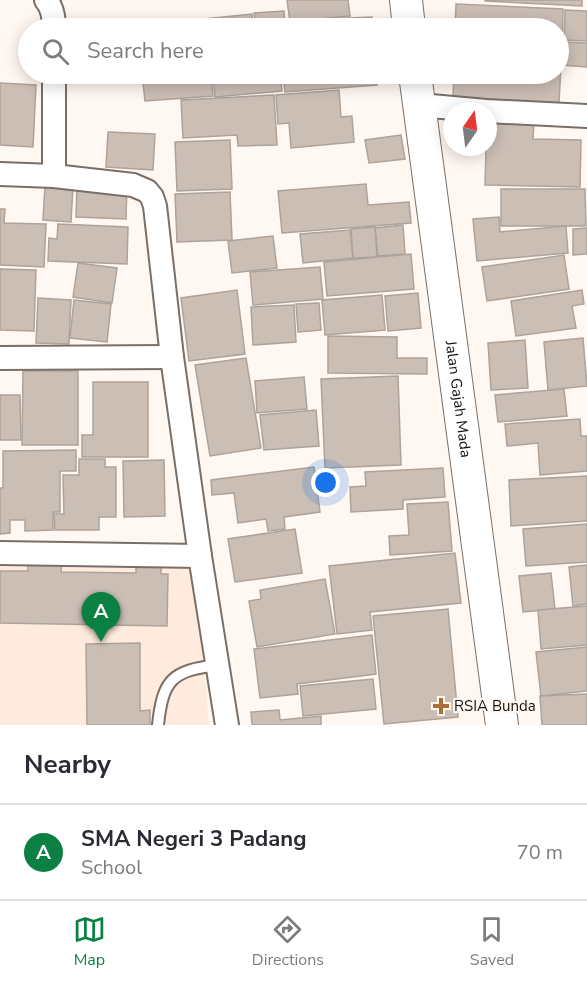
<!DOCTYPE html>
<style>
:root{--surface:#fff;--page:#f7f7f7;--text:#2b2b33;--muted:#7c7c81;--line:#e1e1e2;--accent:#0b8043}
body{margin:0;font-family:"Nunito Sans",sans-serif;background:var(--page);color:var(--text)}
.compass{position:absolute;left:443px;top:102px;width:54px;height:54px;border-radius:50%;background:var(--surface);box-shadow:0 3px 15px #0003;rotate:14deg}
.you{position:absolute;left:326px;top:483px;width:21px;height:21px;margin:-15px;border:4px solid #fff;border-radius:50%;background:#1a73e8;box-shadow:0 0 0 9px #1a73e833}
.badge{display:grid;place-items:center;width:39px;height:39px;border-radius:50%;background:var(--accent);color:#fff;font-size:20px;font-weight:700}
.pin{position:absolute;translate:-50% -50px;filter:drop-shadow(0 2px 3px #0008)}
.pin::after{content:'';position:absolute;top:32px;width:21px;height:18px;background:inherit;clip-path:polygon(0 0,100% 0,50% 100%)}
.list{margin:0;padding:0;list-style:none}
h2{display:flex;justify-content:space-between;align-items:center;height:78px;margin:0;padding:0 24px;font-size:26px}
h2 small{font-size:20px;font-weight:400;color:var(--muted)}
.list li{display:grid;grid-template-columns:39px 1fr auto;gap:18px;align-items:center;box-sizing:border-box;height:96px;padding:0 24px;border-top:2px solid var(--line)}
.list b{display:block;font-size:22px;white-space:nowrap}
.list p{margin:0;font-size:20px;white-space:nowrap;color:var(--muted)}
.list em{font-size:20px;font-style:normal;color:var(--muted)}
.icon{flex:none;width:33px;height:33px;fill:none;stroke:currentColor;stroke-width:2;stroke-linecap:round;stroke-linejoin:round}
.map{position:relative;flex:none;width:587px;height:725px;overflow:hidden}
.search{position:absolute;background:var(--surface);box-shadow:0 3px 15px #0003;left:18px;right:18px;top:18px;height:66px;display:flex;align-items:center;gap:15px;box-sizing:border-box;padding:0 21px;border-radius:33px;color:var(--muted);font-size:22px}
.sheet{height:174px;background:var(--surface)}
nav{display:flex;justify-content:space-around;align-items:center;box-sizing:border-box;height:84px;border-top:2px solid var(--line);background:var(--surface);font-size:16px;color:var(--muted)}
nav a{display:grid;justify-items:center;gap:3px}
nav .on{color:var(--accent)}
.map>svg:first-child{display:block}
.built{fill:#ffebdd}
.building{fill:#cbbeb5;stroke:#aea299;stroke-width:1.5}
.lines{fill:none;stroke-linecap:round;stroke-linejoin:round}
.service-casing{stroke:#7a6f66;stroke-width:14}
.minor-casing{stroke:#7a6f66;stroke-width:26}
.secondary-casing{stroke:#7a6f66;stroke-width:34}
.service{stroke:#fff;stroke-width:10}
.minor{stroke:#fff;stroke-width:22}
.secondary{stroke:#fff;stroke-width:32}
.poi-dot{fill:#ae6d37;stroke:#fff7f1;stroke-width:2}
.labels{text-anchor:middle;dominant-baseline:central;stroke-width:4.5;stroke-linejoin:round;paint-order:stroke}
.street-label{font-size:15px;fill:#14100d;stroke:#fff7f1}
.poi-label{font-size:15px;fill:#14100d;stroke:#fff7f1;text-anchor:start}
</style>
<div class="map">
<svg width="587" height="725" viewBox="0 0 587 725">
<rect width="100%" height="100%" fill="#fff7f1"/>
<!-- built -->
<path class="built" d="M0,556L195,560L209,725H0Z"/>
<!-- building -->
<g class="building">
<path d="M287,0H348L350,16L290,22Z"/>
<path d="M485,0H582V6L485,1Z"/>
<path d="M456,4L563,9L562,42H558V28H455Z"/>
<path d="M565,10L587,11V41L564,40Z"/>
<path d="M284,11L285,28H256L254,13Z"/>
<path d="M252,14L253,28H157L156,24Z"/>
<path d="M372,17L373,28H329L328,19Z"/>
<path d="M327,20V28H287V23Z"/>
<path d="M563,42L587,43V67L561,65Z"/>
<path d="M558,46H562L559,103L453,97L454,74H558Z"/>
<path d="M142,74H211L213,96L145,101Z"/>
<path d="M213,74H280L282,91L215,97Z"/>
<path d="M283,74H376L377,85L285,92Z"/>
<path d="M0,83L36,85L33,147L0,145Z"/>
<path d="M339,90L341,117L352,116L354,142L291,148L289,123L278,124L276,95Z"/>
<path d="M274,95L277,145L238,146L237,135L183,138L181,100Z"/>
<path d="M488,117L534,119L533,139L581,140L580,187L485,185L486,150H467V147H488Z"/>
<path d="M108,132L155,134L153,170L106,167Z"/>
<path d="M401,135L405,159L369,163L365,140Z"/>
<path d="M230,140L232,189L177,191L175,142Z"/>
<path d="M77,184L127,185L126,219L76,217Z"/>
<path d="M366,184L368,205L409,202L411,223L282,233L278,191Z"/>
<path d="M45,185L73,187L71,222L43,220Z"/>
<path d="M501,189H585L586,226H501Z"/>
<path d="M230,192L232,240L177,242L175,194Z"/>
<path d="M0,209H5L4,223L46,224L44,267L0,265Z"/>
<path d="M499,217L500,232L566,226L568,253L477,261L473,219Z"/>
<path d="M58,224L128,227L127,264L48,261L49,238L57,239Z"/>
<path d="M403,225L405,254L378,256L375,228Z"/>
<path d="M375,227L377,257L353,258L351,229Z"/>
<path d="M587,228V254L573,255V229Z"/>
<path d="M350,230L353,258L303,263L300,234Z"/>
<path d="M273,236L277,268L232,273L228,241Z"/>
<path d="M411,254L414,289L327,296L324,262Z"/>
<path d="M564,255L569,289L487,301L482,267Z"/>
<path d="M78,263L117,268L112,303L73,297Z"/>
<path d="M320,267L323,299L253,305L250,272Z"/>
<path d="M0,269L36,270L34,331L0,330Z"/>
<path d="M237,290L245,354L189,361L181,298Z"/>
<path d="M582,290L584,304L572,306L576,328L516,336L511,301Z"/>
<path d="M418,293L421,328L388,331L385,296Z"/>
<path d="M382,295L385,330L325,335L322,300Z"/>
<path d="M38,298L71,300L69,344L36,343Z"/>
<path d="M74,300L111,304L107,342L70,338Z"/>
<path d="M319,303L321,330L298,332L296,304Z"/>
<path d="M294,305L296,342L253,345L251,307Z"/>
<path d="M328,336L397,337V358H427V374L328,373Z"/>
<path d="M583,338L587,386L548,390L544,342Z"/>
<path d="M525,340L528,388L491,390L488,343Z"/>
<path d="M246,358L261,448L210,456L195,365Z"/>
<path d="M23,371H78V445H22Z"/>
<path d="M398,376L401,465L325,468L321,379Z"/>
<path d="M304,377L307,409L257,413L255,381Z"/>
<path d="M93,382H148V457H82V435H93Z"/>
<path d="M564,389L567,416L498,422L495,395Z"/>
<path d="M0,395H20L21,440H0Z"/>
<path d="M316,410L319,446L264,450L260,415Z"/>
<path d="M580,419L581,436H587V471L540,475L538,443L507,446L505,424Z"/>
<path d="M76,450V471H60V512H53V530L25,531V520H10V533L0,534V488H3V451Z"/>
<path d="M79,459H105V467H116V517H99V530H55L54,514H64L63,475H79Z"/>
<path d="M164,460L165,516L124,517L123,461Z"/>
<path d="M314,467L320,512L284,517L285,529L268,531L266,519L238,523L234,493L212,495L211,480Z"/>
<path d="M443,468L445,497L403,500V509L351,512L350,487L366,486L365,472Z"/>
<path d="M587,476V521L511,526L509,480Z"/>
<path d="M448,502L452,551L390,555L389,536L409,535L407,504Z"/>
<path d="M587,524V562L526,566L523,529Z"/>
<path d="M295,529L302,573L235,582L228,539Z"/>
<path d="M455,553L461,603L370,612L372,630L337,634L329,566Z"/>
<path d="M28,562H62L61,572L136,573V563H161V574H168L167,626L0,623V571H28Z"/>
<path d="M587,565V604L573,606L569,567Z"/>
<path d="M551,573L555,609L523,612L519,576Z"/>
<path d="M325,579L335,634L257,647L249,601L261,599L260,590Z"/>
<path d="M587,606V645L541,649L538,610Z"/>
<path d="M448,609L458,717L384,724L373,616Z"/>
<path d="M372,635L376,674L297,684L298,694L260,698L254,649Z"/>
<path d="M140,643V711L150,710V725H87L86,644Z"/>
<path d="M587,647V691L541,696L536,652Z"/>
<path d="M373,679L376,709L303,716L300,686Z"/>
<path d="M587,694V725H542L540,696Z"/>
<path d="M279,710L280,720L321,716V725H252L251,712Z"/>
</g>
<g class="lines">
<!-- service casing -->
<g class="service-casing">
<path id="service" d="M158,725C163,679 172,671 217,665"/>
</g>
<!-- minor casing -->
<g class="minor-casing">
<g id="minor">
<path d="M46,0C53,8 54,18 54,28"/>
<path d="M420,105L486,111L587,116"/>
<path d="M0,174L54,176L133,185L147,191L152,197L155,206L172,357L200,556L227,725"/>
<path d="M54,176V74"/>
<path d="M0,358L172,357"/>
<path d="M0,553L200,556"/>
</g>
</g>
<!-- secondary casing -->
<g class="secondary-casing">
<g id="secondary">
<path d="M406,0L409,28"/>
<path id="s1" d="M415,74L502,725"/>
</g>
</g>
<!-- service -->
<use href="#service" class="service"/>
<!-- minor -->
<use href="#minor" class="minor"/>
<!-- secondary -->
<use href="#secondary" class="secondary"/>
</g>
<!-- markers -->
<path class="poi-dot" d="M438 697h6v6h6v6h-6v6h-6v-6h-6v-6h6z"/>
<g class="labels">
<!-- street labels -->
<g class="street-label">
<text stroke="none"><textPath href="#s1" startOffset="328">Jalan Gajah Mada</textPath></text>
</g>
<!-- poi labels -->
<g class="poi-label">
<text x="454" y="706">RSIA Bunda</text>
</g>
</g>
</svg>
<svg class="compass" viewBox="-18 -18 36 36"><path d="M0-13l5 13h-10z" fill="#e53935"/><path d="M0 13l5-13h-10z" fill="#7c7c81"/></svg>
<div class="you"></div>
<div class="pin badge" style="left:101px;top:642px">A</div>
<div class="search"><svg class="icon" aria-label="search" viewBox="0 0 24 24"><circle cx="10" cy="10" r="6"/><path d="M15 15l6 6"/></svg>Search here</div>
</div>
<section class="sheet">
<h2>Nearby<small></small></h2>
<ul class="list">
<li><span class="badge">A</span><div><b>SMA Negeri 3 Padang</b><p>School</p></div><em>70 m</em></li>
</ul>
</section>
<nav>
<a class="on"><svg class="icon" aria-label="map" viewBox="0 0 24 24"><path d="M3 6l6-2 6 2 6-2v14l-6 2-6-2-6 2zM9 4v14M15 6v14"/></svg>Map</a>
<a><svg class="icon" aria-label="directions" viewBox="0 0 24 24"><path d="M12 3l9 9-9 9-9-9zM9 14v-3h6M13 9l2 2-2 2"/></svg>Directions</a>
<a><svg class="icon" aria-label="saved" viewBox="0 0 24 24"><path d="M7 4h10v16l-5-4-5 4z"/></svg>Saved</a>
</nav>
